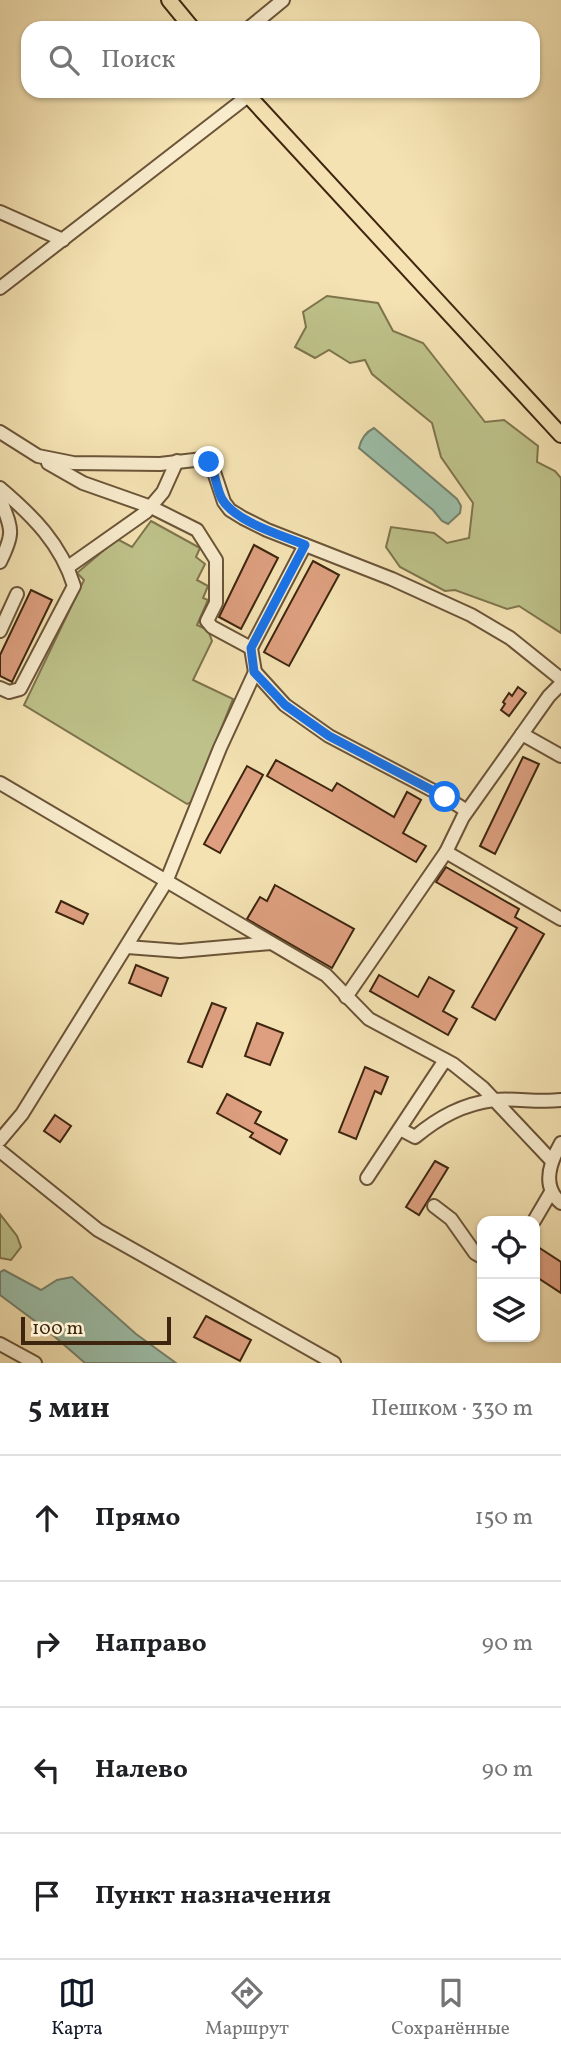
<!DOCTYPE html>
<html lang="ru">
<meta charset="utf-8">
<style>
:root{--surface:#fff;--page:#f2f2f2;--text:#202124;--muted:#757577;--line:#e0e0e0;--accent:#111827}
body{margin:0;font-family:Vollkorn,serif;background:var(--page);color:var(--text)}
.controls{position:absolute;right:21px;bottom:21px;display:grid;overflow:hidden;border-radius:14px;box-shadow:0 2px 5px #0004}
.controls button{width:63px;height:63px;display:grid;place-items:center;padding:0;border:0;border-bottom:2px solid var(--line);background:var(--surface);color:var(--text);font:35px sans-serif}
.scale{position:absolute;left:21px;bottom:18px;width:150px;box-sizing:border-box;padding-left:7px;border:4px solid #3d250f;border-top:0;font-size:19px;line-height:24px;white-space:nowrap;color:#3d250f;-webkit-text-stroke:5px #f8eccd;paint-order:stroke}
.stop{position:absolute;width:21px;height:21px;margin:-16px;border:5px solid #1a73e8;border-radius:50%;background:#fff}
.stop.end{background:#1a73e8;border-color:#fff;box-shadow:0 2px 7px #0008}
.list{margin:0;padding:0;list-style:none}
h2{display:flex;justify-content:space-between;align-items:center;height:91px;margin:0;padding:0 28px;font-size:30px}
h2 small{font-size:23px;font-weight:400;color:var(--muted)}
.list li{display:grid;grid-template-columns:46px 1fr auto;gap:21px;align-items:center;box-sizing:border-box;height:126px;padding:0 28px;border-top:2px solid var(--line)}
.list b{display:block;font-size:26px;white-space:nowrap}
.list em{font-size:23px;font-style:normal;color:var(--muted)}
.icon{flex:none;width:38px;height:38px;fill:none;stroke:currentColor;stroke-width:2;stroke-linecap:round;stroke-linejoin:round}
.map{position:relative;flex:none;width:561px;height:1363px;overflow:hidden}
.search{position:absolute;background:var(--surface);box-shadow:0 2px 5px #0004;left:21px;right:21px;top:21px;height:77px;display:flex;align-items:center;gap:18px;box-sizing:border-box;padding:0 24px;border-radius:21px;color:var(--muted);font-size:26px}
.sheet{height:595px;background:var(--surface)}
nav{display:flex;justify-content:space-around;align-items:center;box-sizing:border-box;height:98px;border-top:2px solid var(--line);background:var(--surface);font-size:19px;color:var(--muted)}
nav a{display:grid;justify-items:center;gap:4px}
nav .on{color:var(--accent)}
.map>svg:first-child{display:block}
.green{fill:#bec28a;stroke:#7e744c;stroke-width:2}
.water{fill:#9cbea8;stroke:#76816b;stroke-width:2}
.building{fill:#dd9f7f;stroke:#3d250f;stroke-width:2}
.lines{fill:none;stroke-linecap:round;stroke-linejoin:round}
.minor-casing{stroke:#6b5438;stroke-width:16}
.major-casing{stroke:#3d250f;stroke-width:18}
.minor{stroke:#f8eccd;stroke-width:12}
.major{stroke:#f4e2b2;stroke-width:14}
.route{stroke:#1a73e8;stroke-width:9}
</style>
<div class="map">
<svg width="561" height="1363" viewBox="0 0 561 1363">
<rect width="100%" height="100%" fill="#f4e2b2"/>
<filter id="stains"><feTurbulence type="fractalNoise" baseFrequency=".00286" numOctaves="4"/><feColorMatrix values="0 0 0 0 .2 0 0 0 0 .09 0 0 0 0 .02 0 0 0 .5 -.17"/></filter>
<radialGradient id="worn" r=".72"><stop offset=".6" stop-color="#630" stop-opacity="0"/><stop offset="1" stop-color="#630" stop-opacity=".3"/></radialGradient>
<!-- green -->
<g class="green">
<path d="M327,296L378,303L393,331L423,343L485,422L504,420L538,446L537,462L555,471L561,478V633L519,606L507,609L455,590L445,591L400,567L386,547L391,527L434,533L447,543L469,538L473,503L441,457L432,423L372,374L365,360L350,363L329,350L315,358L295,347L306,327L303,312Z"/>
<path d="M151,521L200,548L196,557L205,564L197,580L208,586L203,598L208,600L197,625L208,630L212,641L193,680L233,699L192,802L187,804L24,705L84,580L77,573L117,539L132,547Z"/>
<path d="M0,1214L17,1236L21,1247L11,1260L0,1258Z"/>
</g>
<!-- water -->
<g class="water">
<path d="M374,428L457,499L461,506L460,513L448,524L442,521L433,510L359,448C361,439 366,432 374,428Z"/>
<path d="M4,1270L41,1290L57,1280L72,1277L136,1334L176,1363H85L47,1330L0,1295V1272Z"/>
</g>
<!-- building -->
<g class="building">
<path d="M254,545L278,558L241,629L219,617Z"/>
<path d="M313,561L339,575L289,666L264,652Z"/>
<path d="M31,590L52,600L12,682L0,676V655Z"/>
<path d="M518,687L526,693L509,716L501,710L505,704L503,702L509,693L512,696Z"/>
<path d="M523,757L539,764L495,854L480,846Z"/>
<path d="M276,760L332,791L337,783L394,817L407,792L421,800L403,833L426,846L416,862L267,776Z"/>
<path d="M247,766L263,775L220,853L204,844Z"/>
<path d="M446,867L519,909L515,917L544,934L495,1020L472,1007L517,928L436,882Z"/>
<path d="M275,885L354,929L332,968L247,919L260,897L267,901Z"/>
<path d="M61,901L88,914L83,924L56,912Z"/>
<path d="M136,965L168,978L161,996L129,983Z"/>
<path d="M379,975L418,997L429,977L454,991L443,1011L457,1019L448,1035L370,991Z"/>
<path d="M212,1003L226,1008L202,1067L188,1062Z"/>
<path d="M257,1023L283,1033L270,1065L245,1056Z"/>
<path d="M365,1067L388,1077L381,1094L375,1091L356,1139L339,1132Z"/>
<path d="M227,1094L261,1112L255,1123L287,1140L280,1154L250,1137L253,1133L217,1113Z"/>
<path d="M55,1115L71,1126L60,1142L44,1131Z"/>
<path d="M435,1161L448,1168L419,1215L406,1207Z"/>
<path d="M535,1245L561,1262V1293L535,1276Z"/>
<path d="M206,1316L251,1340L240,1361L194,1337Z"/>
</g>
<g class="lines">
<!-- minor casing -->
<g class="minor-casing">
<g id="minor">
<path d="M249,28L283,0"/>
<path d="M0,212L63,240"/>
<path d="M0,288L248,96"/>
<path d="M0,432L38,456L73,463L160,464L203,459L209,462L213,469L224,502L230,510L243,518L267,530L392,579L471,615L510,638L561,679"/>
<path d="M48,463L83,483L151,507L197,530L216,560V603L207,621L212,627L251,648"/>
<path d="M0,488C33,516 61,544 74,586L20,689L9,692L0,688"/>
<path d="M0,498C12,530 15,532 0,562"/>
<path d="M305,545L251,648L255,672L285,705L329,736L445,797L467,811"/>
<path d="M68,567L146,512L163,492L177,461"/>
<path d="M0,631L17,594"/>
<path d="M522,734L561,756"/>
<path d="M0,783L326,975L369,1019L453,1064L483,1088L551,1160"/>
<path d="M446,852L561,919"/>
<path d="M127,947L180,951L271,943"/>
<path d="M346,997L446,852L463,817L549,696L561,684"/>
<path d="M400,1129L415,1137C439,1117 463,1104 494,1100C516,1098 539,1103 561,1100"/>
<path d="M0,1140L22,1114L166,882L220,748L255,672"/>
<path d="M561,1143C550,1162 541,1186 561,1203"/>
<path d="M0,1151L98,1230L334,1363"/>
<path d="M367,1178L445,1060"/>
<path d="M434,1206L451,1219L475,1253L482,1257"/>
<path d="M534,1221L551,1192"/>
<path d="M0,1344L35,1363"/>
</g>
</g>
<!-- major casing -->
<g class="major-casing">
<g id="major">
<path d="M169,0L192,28"/>
<path d="M244,91L561,435"/>
</g>
</g>
<!-- minor -->
<use href="#minor" class="minor"/>
<!-- major -->
<use href="#major" class="major"/>
</g>
<g class="lines">
<!-- route -->
<path class="route" d="M209,462C216,474 216,488 222,499C235,522 282,535 305,545L251,648L254,672L285,705L329,736L445,797"/>
</g>
<rect width="100%" height="100%" filter="url(#stains)"/>
<rect width="100%" height="100%" fill="url(#worn)"/>
</svg>
<div class="controls">
<button><svg class="icon" aria-label="locate" viewBox="0 0 24 24"><circle cx="12" cy="12" r="6"/><path d="M12 2v4M12 18v4M2 12h4M18 12h4"/></svg></button>
<button><svg class="icon" aria-label="layers" viewBox="0 0 24 24"><path d="M12 4l9 5-9 5-9-5zM3 14l9 5 9-5"/></svg></button>
</div>
<div class="scale">100 m</div>
<div class="stop" style="left:445px;top:797px"></div>
<div class="stop end" style="left:209px;top:462px"></div>
<div class="search"><svg class="icon" aria-label="search" viewBox="0 0 24 24"><circle cx="10" cy="10" r="6"/><path d="M15 15l6 6"/></svg>Поиск</div>
</div>
<section class="sheet">
<h2>5 мин<small>Пешком · 330 m</small></h2>
<ul class="list">
<li><svg class="icon" aria-label="ahead" viewBox="0 0 24 24"><path d="M12 20V5M6 11l6-6 6 6"/></svg><div><b>Прямо</b></div><em>150 m</em></li>
<li><svg class="icon" aria-label="right" viewBox="0 0 24 24"><path d="M7 20v-9h11M14 6l5 5-5 5"/></svg><div><b>Направо</b></div><em>90 m</em></li>
<li><svg class="icon" aria-label="left" viewBox="0 0 24 24"><path d="M17 20v-9H6M10 6l-5 5 5 5"/></svg><div><b>Налево</b></div><em>90 m</em></li>
<li><svg class="icon" aria-label="arrive" viewBox="0 0 24 24"><path d="M6 21V4h12l-3 4 3 4H6"/></svg><div><b>Пункт назначения</b></div></li>
</ul>
</section>
<nav>
<a class="on"><svg class="icon" aria-label="map" viewBox="0 0 24 24"><path d="M3 6l6-2 6 2 6-2v14l-6 2-6-2-6 2zM9 4v14M15 6v14"/></svg>Карта</a>
<a><svg class="icon" aria-label="directions" viewBox="0 0 24 24"><path d="M12 3l9 9-9 9-9-9zM9 14v-3h6M13 9l2 2-2 2"/></svg>Маршрут</a>
<a><svg class="icon" aria-label="saved" viewBox="0 0 24 24"><path d="M7 4h10v16l-5-4-5 4z"/></svg>Сохранённые</a>
</nav>
